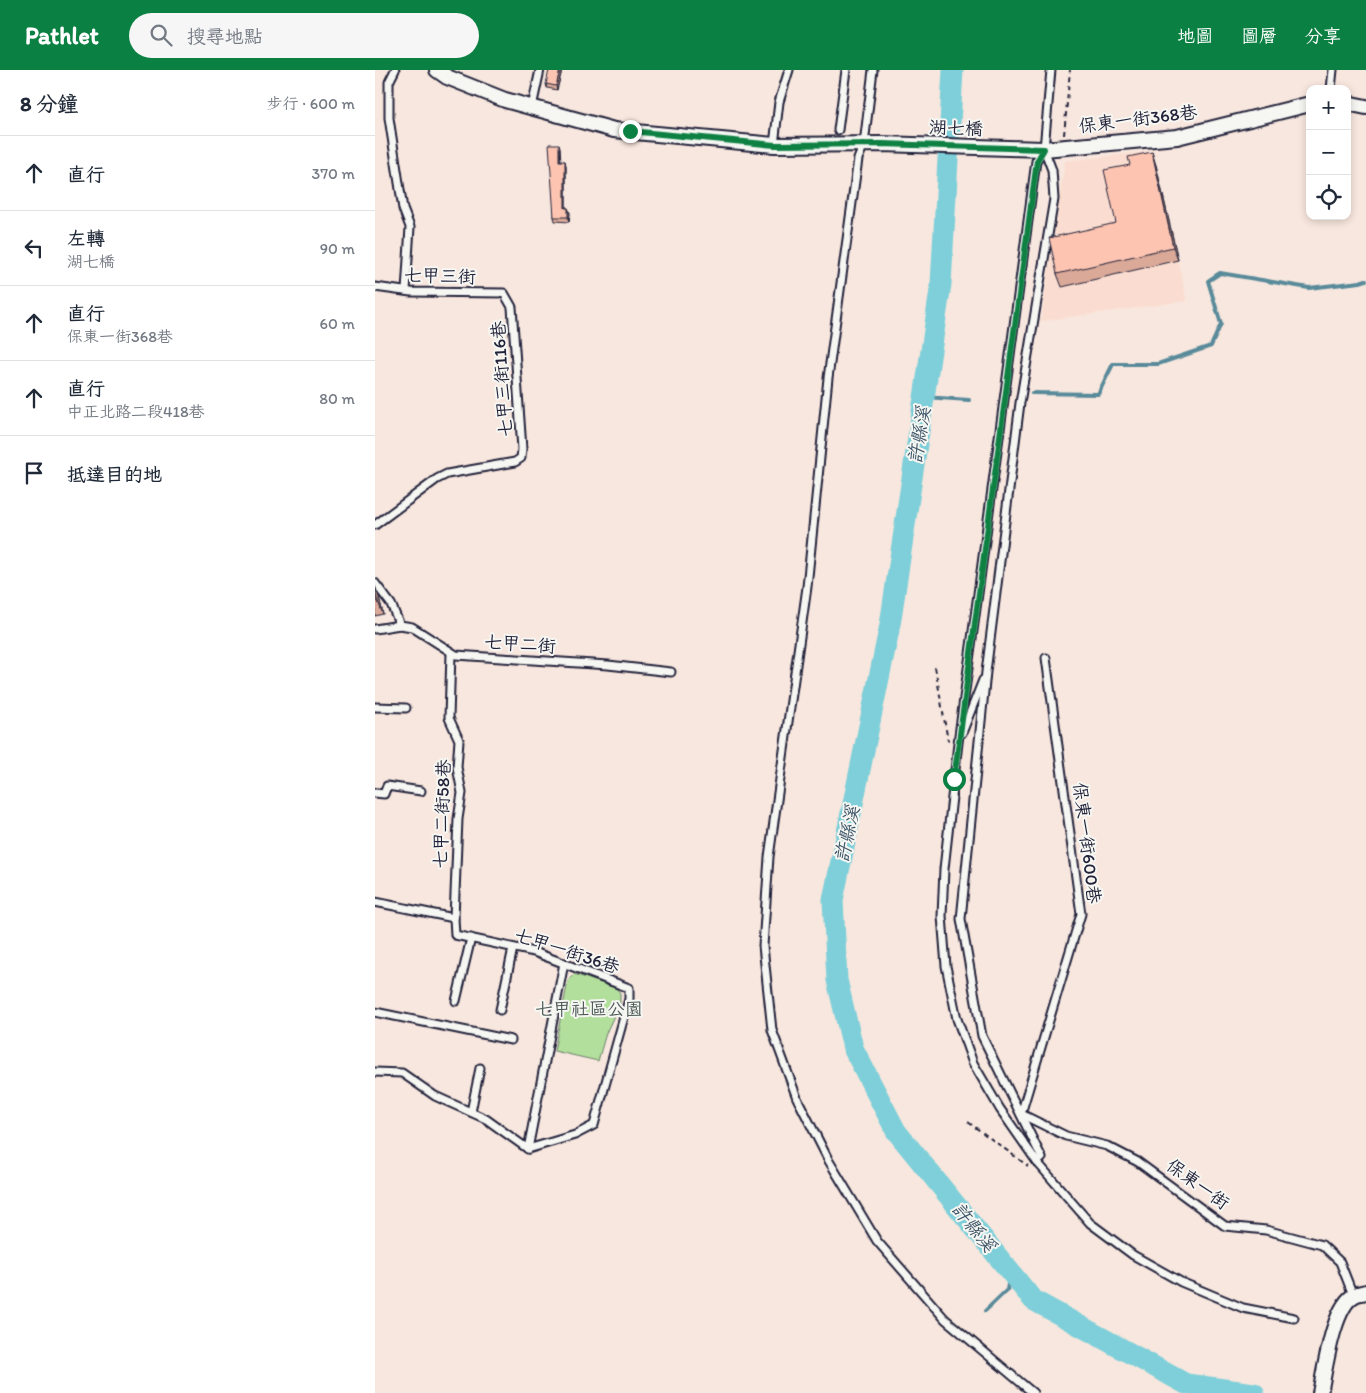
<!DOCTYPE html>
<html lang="zh-TW">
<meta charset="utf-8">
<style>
:root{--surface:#fff;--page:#f6f6f7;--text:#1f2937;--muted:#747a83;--line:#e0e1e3;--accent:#0b8043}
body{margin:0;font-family:Itim,"LXGW WenKai TC",sans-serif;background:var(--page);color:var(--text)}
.controls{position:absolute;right:15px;top:15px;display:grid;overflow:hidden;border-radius:10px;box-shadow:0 2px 8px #0003}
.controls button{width:45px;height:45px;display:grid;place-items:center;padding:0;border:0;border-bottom:1px solid var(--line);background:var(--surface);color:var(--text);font:25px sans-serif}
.stop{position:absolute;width:15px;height:15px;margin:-11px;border:4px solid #0b8043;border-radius:50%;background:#fff}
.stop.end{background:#0b8043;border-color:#fff;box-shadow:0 1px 5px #0008}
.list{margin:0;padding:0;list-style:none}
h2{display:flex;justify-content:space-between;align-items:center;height:65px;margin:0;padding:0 20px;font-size:21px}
h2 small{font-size:16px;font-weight:400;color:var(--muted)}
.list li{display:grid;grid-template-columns:32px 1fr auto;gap:15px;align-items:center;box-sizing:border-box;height:75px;padding:0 20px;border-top:1px solid var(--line)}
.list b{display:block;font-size:19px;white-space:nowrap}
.list p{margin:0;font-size:16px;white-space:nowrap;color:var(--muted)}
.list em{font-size:16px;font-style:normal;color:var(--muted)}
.icon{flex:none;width:28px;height:28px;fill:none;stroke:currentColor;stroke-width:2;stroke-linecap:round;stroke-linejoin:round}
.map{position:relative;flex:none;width:991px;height:1323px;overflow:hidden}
header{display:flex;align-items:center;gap:30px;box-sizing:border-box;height:70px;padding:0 25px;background:var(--accent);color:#fff}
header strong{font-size:24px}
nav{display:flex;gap:28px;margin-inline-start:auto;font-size:18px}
.search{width:350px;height:45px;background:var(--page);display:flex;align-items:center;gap:12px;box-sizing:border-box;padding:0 18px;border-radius:28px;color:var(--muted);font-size:19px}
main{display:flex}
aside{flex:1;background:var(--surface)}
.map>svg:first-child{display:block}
.built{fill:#faddd0}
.green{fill:#b3df9c;stroke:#6a806c}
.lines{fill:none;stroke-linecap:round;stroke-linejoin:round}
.stream{stroke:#598a9a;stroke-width:4}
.river{stroke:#7ecfd9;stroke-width:21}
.lane-casing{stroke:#22223b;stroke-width:11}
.street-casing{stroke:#22223b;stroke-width:18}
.path{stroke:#22223b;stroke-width:2;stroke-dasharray:5 4;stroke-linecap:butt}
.lane{stroke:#f6f6f2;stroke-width:7}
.street{stroke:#f6f6f2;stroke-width:14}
.wall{fill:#daa998;stroke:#22223b}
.shaded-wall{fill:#b18a7c;stroke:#22223b}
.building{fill:#fdc5b1;stroke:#22223b}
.route{stroke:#0b8043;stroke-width:6}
.labels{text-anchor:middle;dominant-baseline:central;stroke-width:4;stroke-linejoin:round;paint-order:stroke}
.street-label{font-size:18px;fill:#22223b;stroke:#f6f6f2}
.park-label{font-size:18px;fill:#4e5b58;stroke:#f6f6f2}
.water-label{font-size:19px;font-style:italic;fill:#3e566a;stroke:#f6f6f2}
</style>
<header>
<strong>Pathlet</strong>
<div class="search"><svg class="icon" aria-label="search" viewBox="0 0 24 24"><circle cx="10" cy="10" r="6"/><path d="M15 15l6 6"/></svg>搜尋地點</div>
<nav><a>地圖</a><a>圖層</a><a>分享</a></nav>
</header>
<main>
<aside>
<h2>8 分鐘<small>步行 · 600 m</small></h2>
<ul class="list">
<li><svg class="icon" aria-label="ahead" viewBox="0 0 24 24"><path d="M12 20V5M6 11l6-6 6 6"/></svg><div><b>直行</b></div><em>370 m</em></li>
<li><svg class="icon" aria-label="left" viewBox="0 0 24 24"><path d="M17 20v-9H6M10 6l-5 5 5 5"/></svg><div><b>左轉</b><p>湖七橋</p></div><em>90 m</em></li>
<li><svg class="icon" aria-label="ahead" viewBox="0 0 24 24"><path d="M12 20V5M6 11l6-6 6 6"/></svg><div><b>直行</b><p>保東一街368巷</p></div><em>60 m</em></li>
<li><svg class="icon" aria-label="ahead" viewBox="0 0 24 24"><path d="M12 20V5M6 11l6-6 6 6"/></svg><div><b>直行</b><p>中正北路二段418巷</p></div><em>80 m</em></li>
<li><svg class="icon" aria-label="arrive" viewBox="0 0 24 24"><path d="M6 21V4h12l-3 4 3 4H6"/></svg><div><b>抵達目的地</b></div></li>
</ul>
</aside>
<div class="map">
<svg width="991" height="1323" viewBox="0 0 991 1323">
<rect width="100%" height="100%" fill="#f8e7de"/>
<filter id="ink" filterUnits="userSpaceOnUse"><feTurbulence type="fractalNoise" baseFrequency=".02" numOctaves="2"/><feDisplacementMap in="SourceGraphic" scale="10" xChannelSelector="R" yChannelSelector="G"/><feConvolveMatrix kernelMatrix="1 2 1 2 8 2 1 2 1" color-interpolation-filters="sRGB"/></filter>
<g filter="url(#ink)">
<!-- built -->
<path class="built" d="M778,81L812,231L666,251L690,91Z"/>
<!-- green -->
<path class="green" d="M199,904L241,918L245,923V933L231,963L223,991L179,981L193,911Z"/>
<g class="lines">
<!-- stream -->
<g class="stream">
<path d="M657,323L723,324L738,294H783L836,276L846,254L833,211L845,203L934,218L985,212L991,210"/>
<path d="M549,327L594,330"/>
<path d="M610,1241L632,1220L635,1202"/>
</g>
<!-- river -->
<path class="river" d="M578,0L566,214L515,555L458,830L462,910L478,978L521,1061L658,1230L811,1314L879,1323"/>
<!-- lane casing -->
<g class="lane-casing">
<g id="lane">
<path d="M20,0L14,12V48L28,139L35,157L31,221"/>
<path d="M498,0L489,74L483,89L453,308L432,517L394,787L388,876L397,960L422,1028L454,1091L502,1171L570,1249L658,1323"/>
<path d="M676,0L669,79L661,91L583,673L569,799L567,846L571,896L582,949L598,993L625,1039L662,1092L715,1153L758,1185L806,1212L868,1238L919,1248"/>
<path d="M956,19L958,0"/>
<path d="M157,37L165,0"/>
<path d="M463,60L471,0"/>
<path d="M399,75L404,32L414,0"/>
<path d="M0,217L36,222L129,223L137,237L147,379L146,388L140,392L72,404L62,409L0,455"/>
<path d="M0,513L16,534L25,555"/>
<path d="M0,559L25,555L37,557L81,585L233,595L296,602"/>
<path d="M671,588L706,844L646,1044L691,1066L732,1076L763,1092L850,1156L891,1160L947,1175L965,1192L978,1225"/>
<path d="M0,637L31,638"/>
<path d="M587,663L608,610"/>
<path d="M0,723L9,724L12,716L46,721"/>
<path d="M0,832L79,848"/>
<path d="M81,931L96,868"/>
<path d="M125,940L138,878"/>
<path d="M0,942L136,970"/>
<path d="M0,1002L27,1003L60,1026L111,1049L153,1079L200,1065L219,1055L254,929V918L159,882L80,865L79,848L83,749L87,723L82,697L84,670L74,648L76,583"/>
<path d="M96,1042L105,998"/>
<path d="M153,1079L189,893"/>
<path d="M662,1092L667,1088L607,966L586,849L611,602L645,333L679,129L677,100L669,79"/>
</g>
</g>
<!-- street casing -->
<g class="street-casing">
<g id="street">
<path d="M62,0L72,7L130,30L239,60L399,75L507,74L669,79L802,67L935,34"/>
<path d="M972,33L991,37"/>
<path d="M945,1323C950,1300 958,1235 980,1225C983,1223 988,1223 991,1222"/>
</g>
</g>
<!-- path -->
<g class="path">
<path d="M689,65L695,0"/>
<path d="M560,597L573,671"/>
<path d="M593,1052L653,1096"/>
</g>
<!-- lane -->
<use href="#lane" class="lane"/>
<!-- street -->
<use href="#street" class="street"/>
</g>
<!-- wall -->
<g class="wall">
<path d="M187,0L182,20L172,18L171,14Z"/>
<path d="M184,74L185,78L186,91H190L191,96V138H193L195,143L194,152L180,151L179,147Z"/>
<path d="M781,95L803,190L687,217L682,204L741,153Z"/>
<path d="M0,516L4,527L8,544L0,546Z"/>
</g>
<!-- shaded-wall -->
<g class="shaded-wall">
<path d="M185,0H187L182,20L181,16Z"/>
<path d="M184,74L185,78L186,96L184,91Z"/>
<path d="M777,82L781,95L803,190L798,177Z"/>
<path d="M190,91L191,96V143L190,138Z"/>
<path d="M193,138L195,143L194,152L193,147Z"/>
<path d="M0,516L4,527L8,544L1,527Z"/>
</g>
<!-- building -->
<g class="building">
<path d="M174,0H185L181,16L171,14Z"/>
<path d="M174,74H184V91H190V138H193V147H179Z"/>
<path d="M777,82L798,177L682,204L674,168L741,153L729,100L755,95L753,87Z"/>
</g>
</g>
<g class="lines" filter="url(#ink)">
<!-- route -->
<path class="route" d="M255,61L400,75L507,74L669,79L662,91L579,709"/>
</g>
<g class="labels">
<!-- street labels -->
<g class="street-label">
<text transform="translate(763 49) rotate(-7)">保東一街368巷</text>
<text transform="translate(581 58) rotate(2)">湖七橋</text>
<text transform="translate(65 206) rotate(2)">七甲三街</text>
<text transform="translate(127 309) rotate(-94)">七甲三街116巷</text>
<text transform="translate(145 574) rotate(4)">七甲二街</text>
<text transform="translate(67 744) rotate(-88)">七甲二街58巷</text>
<text transform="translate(712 773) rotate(83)">保東一街600巷</text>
<text transform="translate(192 881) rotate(18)">七甲一街36巷</text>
<text transform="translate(823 1114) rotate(36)">保東一街</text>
</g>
<!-- park labels -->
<g class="park-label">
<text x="214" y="939">七甲社區公園</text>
</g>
<!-- water labels -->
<g class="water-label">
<text transform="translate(544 365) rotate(-81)">許縣溪</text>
<text transform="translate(472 764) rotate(-78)">許縣溪</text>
<text transform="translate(599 1157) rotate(51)">許縣溪</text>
</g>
</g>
</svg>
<div class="controls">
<button>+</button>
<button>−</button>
<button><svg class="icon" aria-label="locate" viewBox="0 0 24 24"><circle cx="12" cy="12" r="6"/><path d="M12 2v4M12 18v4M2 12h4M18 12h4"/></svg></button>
</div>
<div class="stop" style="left:579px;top:709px"></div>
<div class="stop end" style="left:255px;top:61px"></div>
</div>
</main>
